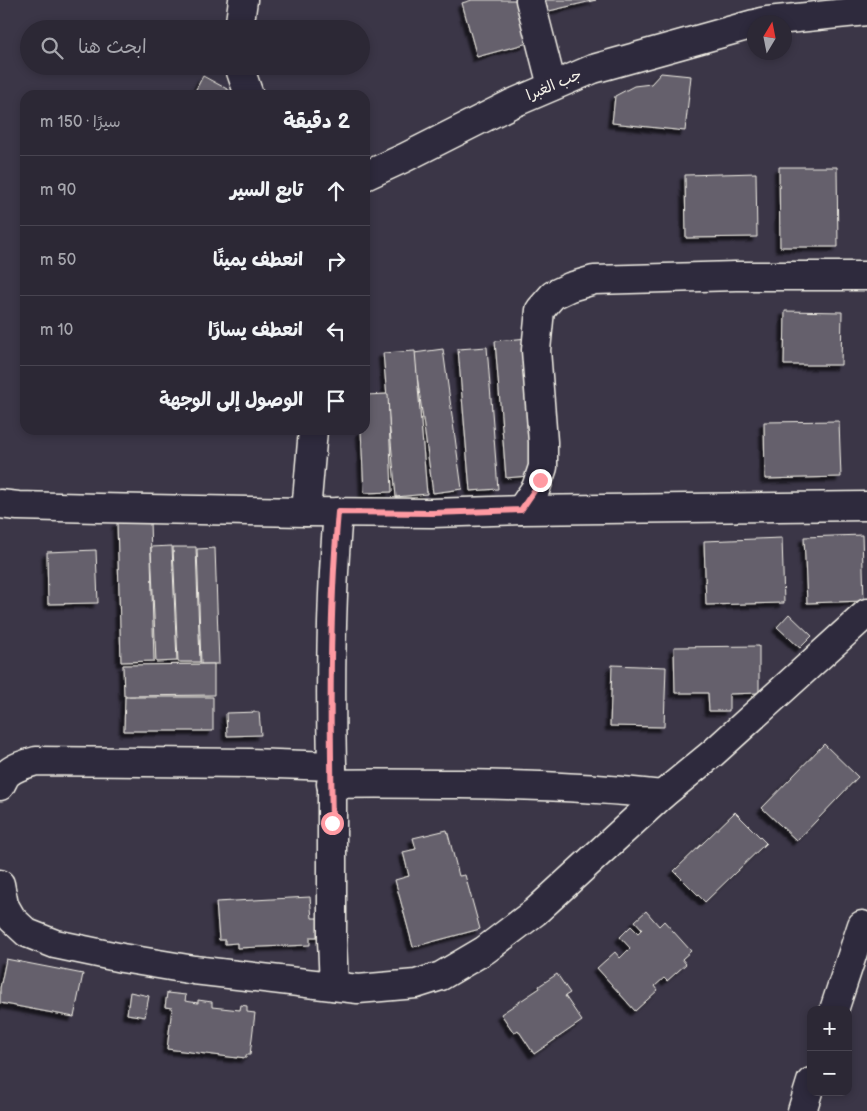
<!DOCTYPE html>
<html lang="ar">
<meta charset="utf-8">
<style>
:root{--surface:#2c2835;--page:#34303d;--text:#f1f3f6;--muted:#a6a6ad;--line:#484450}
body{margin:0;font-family:"Balsamiq Sans","Playpen Sans Arabic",sans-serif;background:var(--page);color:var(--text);direction:rtl}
.controls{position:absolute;right:15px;bottom:15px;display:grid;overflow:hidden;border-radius:10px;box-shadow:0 2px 8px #0003}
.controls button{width:45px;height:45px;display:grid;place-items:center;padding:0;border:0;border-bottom:1px solid var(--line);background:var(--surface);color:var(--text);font:25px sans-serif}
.compass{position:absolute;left:747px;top:15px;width:45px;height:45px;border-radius:50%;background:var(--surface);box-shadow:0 2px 8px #0003;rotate:10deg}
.stop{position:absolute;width:15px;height:15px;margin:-11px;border:4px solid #ff9aa2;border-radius:50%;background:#fff}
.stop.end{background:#ff9aa2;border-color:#fff;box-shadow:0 1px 5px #0008}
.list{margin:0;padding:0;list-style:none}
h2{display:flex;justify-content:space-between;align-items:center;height:65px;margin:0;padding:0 20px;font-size:21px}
h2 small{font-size:16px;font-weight:400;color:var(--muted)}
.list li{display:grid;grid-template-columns:32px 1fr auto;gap:15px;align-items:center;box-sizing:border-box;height:70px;padding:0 20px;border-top:1px solid var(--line)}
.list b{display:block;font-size:19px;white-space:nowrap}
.list em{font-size:16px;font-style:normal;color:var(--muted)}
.icon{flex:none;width:28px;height:28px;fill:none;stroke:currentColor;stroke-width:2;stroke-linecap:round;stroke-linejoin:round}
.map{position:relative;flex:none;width:867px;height:1111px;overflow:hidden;direction:ltr}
.search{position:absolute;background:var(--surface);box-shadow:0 2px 8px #0003;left:20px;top:20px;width:350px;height:55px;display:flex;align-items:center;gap:12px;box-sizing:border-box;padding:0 18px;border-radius:28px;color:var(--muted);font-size:19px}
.panel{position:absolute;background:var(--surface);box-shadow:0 2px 8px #0003;left:20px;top:90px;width:350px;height:345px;border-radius:15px;direction:rtl}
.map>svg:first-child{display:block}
.building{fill:#65616c;stroke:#f4f1e8;filter:url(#shadow)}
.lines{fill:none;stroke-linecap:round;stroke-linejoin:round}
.minor-casing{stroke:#f4f1e8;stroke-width:31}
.minor{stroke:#2f2a3d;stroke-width:28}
.route{stroke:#ff9aa2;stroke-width:6}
.labels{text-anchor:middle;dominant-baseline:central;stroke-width:4.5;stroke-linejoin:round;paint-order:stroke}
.street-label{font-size:15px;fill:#f4f1e8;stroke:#2f2a3d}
</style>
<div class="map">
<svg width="867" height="1111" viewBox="0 0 867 1111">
<defs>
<filter id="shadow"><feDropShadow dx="-4.5" dy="4.5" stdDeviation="1" flood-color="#0009"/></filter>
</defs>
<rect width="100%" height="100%" fill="#3b3647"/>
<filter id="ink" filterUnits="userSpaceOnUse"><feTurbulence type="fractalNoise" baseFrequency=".02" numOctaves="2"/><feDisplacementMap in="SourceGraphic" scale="10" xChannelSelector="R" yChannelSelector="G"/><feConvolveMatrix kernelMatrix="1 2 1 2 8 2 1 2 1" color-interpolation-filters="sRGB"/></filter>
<g filter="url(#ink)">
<!-- building -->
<g class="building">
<path d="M472,0H516L528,43L477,57L462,3Z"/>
<path d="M542,0H596L545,12Z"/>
<path d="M661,73L691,76L685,131L612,123L615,96L634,86L651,84Z"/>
<path d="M203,76L238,95H193Z"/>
<path d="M779,167H837L838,247H780Z"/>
<path d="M756,173L757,237L686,238L685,175Z"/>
<path d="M785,311L842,312L841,365H784Z"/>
<path d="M528,338L539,475L506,478L495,341Z"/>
<path d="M487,347L498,489L470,491L458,349Z"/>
<path d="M443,349L462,489L433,493L414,353Z"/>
<path d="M415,351L427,494L396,497L383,353Z"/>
<path d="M388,394L392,492L364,493L361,430H365V395Z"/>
<path d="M839,421L841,477L765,479L764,422Z"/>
<path d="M150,521L154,661L121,662L117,522Z"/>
<path d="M862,535L864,601L807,603L804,537Z"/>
<path d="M782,538L784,603L706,605L704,541Z"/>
<path d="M172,546L177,661L156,662L151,547Z"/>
<path d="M173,547H196L200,662H178Z"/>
<path d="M215,548L219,664H201L197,549Z"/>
<path d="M96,550L98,603L48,604L47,552Z"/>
<path d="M789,614L812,636L800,648L777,627Z"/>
<path d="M759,646V693L729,694V711H709L708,693H675L674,647Z"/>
<path d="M214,664V695L124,696L123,665Z"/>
<path d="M612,665L666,667L664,727L610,726Z"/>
<path d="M125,697H213V731H124Z"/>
<path d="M259,712L261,735L227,736L226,713Z"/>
<path d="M824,744L858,777L797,841L762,808Z"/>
<path d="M735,812L766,843L705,902L674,871Z"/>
<path d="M447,830L459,876L465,875L480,929L413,947L395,880L409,876L403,852L416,849L413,838Z"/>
<path d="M310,897L312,918H321L322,937H310V945L237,948V943L225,944V940H219L216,902Z"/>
<path d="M646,911L659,926L664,921L691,951L682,959L686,964L667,981L664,978L655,986L658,990L635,1011L597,968L615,952L620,958L630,948L620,937L631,926L638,933L642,929L635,921Z"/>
<path d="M6,959L83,974L74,1017L0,1003V988Z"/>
<path d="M557,974L570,993L565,996L582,1021L534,1054L518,1030L514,1033L501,1014L540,988L539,986Z"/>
<path d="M130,992L149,996L145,1017L127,1014Z"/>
<path d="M167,993L186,995L185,1001L198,1003V1000L212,1002V1007L240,1010L241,1005L247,1006V1012L255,1013L250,1055H246V1058L237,1057V1058L167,1049L172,1008L165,1007Z"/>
</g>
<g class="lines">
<!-- minor casing -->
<g class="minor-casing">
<g id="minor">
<path d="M530,0L552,86"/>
<path d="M761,22L767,21L867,11"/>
<path d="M239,29L243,0"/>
<path d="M239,66L249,95"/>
<path d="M365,176L404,158L511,104L593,69L754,24"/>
<path d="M0,504L18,506L99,508L306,512L432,513L521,510L867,506"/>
<path d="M521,510L536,488L543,467V442L536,350L540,310L553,295L570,287L594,280L736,276H867"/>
<path d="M306,512L313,430"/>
<path d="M332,766V940L334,986"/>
<path d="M331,784C374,783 417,784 461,784C528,785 595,787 662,795"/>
<path d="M0,786C2,783 4,778 6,775C13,767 26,764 36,761L250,763L332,766C330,681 331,596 338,512"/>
<path d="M0,884L4,905L12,919L27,933L55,944L122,958L194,970L358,989L416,984L441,976L485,950L535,912L662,795L713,753L867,613"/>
<path d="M834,1010L862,925"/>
<path d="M802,1111L811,1082"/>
</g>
</g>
<!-- minor -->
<use href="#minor" class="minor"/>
</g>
</g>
<g class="lines" filter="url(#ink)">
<!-- route -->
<path class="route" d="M332,823C330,719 329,615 338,512L432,513L521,510L536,488L540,480"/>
</g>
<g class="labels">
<!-- street labels -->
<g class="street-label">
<text transform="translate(554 85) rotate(-23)">جب الغبرا</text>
</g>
</g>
</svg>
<div class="controls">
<button>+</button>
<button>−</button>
</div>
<svg class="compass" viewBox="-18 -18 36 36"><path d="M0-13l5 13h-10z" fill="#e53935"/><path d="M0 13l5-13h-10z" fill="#a6a6ad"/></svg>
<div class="stop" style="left:332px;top:823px"></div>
<div class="stop end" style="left:540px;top:480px"></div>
<div class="search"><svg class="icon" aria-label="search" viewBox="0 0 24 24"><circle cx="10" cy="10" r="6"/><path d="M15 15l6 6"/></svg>ابحث هنا</div>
<section class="panel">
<h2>2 دقيقة<small>سيرًا · 150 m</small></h2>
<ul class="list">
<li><svg class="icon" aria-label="ahead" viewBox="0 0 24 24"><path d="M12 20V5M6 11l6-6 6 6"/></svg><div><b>تابع السير</b></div><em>90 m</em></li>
<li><svg class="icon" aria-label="right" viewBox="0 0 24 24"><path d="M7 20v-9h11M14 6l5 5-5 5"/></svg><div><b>انعطف يمينًا</b></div><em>50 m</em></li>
<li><svg class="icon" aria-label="left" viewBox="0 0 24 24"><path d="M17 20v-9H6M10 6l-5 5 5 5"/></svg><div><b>انعطف يسارًا</b></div><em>10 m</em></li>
<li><svg class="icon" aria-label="arrive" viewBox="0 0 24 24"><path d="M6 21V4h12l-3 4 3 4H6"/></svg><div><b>الوصول إلى الوجهة</b></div></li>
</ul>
</section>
</div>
